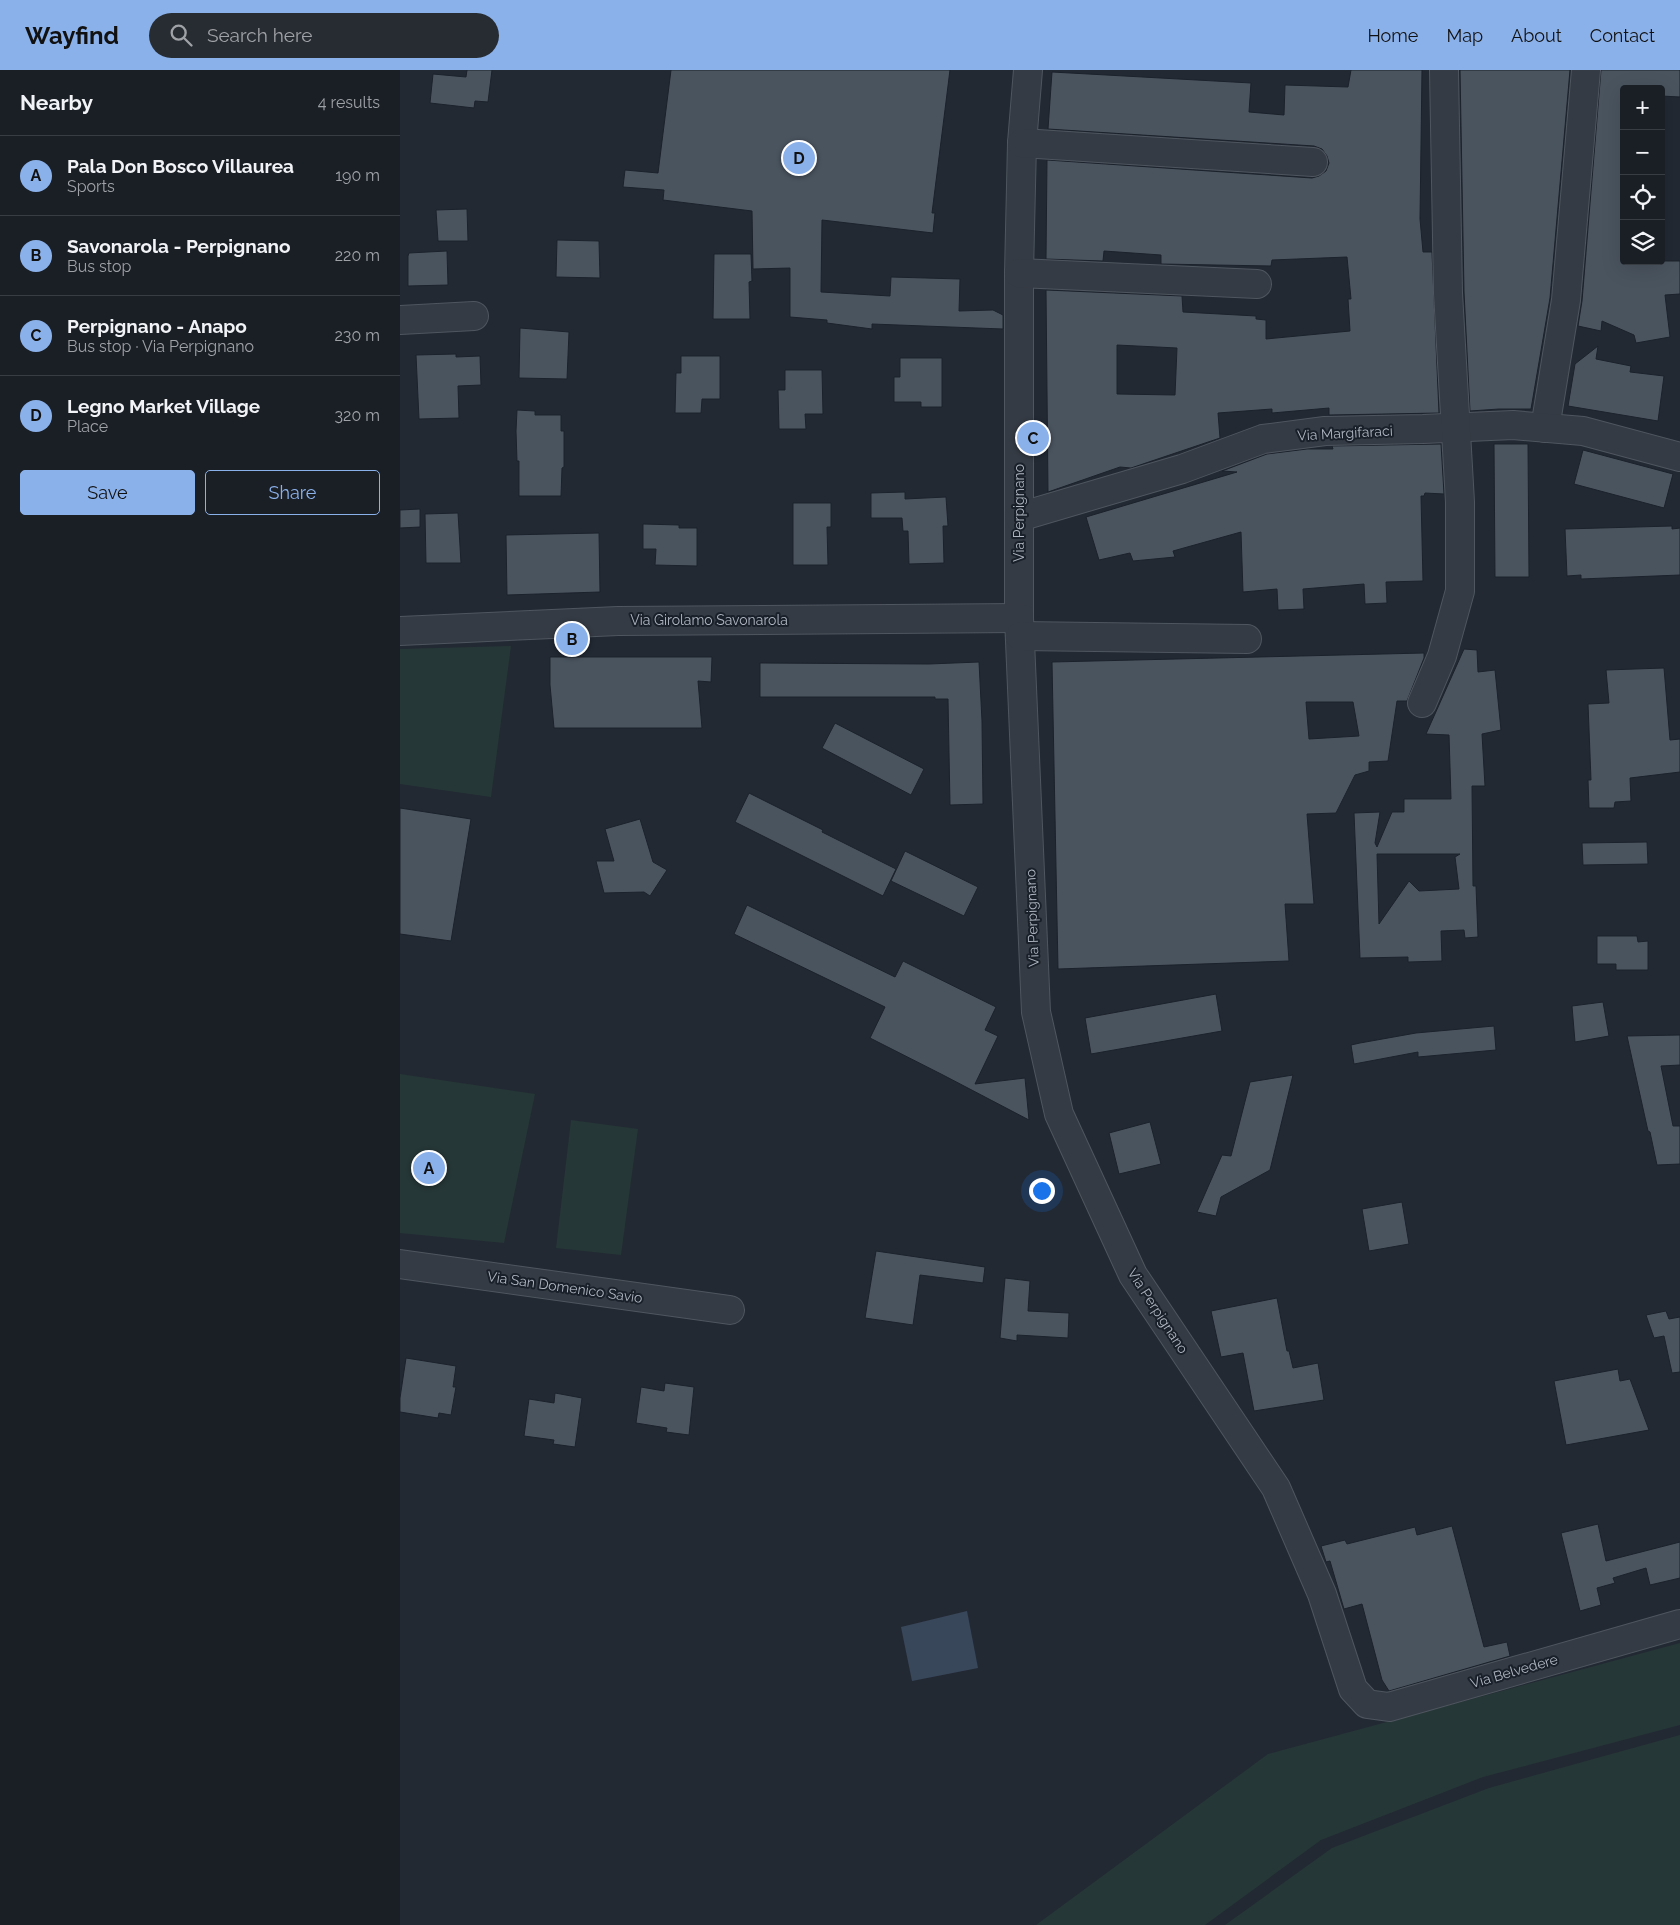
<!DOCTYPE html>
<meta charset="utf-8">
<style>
:root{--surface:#1a1f26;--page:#272c32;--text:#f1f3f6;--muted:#9fa2a7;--line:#383d43;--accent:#8bb1ea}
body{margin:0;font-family:Raleway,sans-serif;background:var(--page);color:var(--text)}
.controls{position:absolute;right:15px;top:15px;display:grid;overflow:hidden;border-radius:5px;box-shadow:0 5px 20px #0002}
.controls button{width:45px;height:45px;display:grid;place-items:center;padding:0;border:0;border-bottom:1px solid var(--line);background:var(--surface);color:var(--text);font:25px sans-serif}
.you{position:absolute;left:641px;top:1120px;width:18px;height:18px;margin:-12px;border:4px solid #fff;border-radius:50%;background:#1a73e8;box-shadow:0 0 0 8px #1a73e833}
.badge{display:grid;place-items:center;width:32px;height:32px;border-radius:50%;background:var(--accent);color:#111;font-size:16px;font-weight:700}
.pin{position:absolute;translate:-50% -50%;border:2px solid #fff;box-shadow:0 1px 5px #0006}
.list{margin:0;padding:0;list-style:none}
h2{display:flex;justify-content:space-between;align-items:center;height:65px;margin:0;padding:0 20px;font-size:21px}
h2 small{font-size:16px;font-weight:400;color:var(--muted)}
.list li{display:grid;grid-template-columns:32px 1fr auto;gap:15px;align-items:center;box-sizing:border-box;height:80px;padding:0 20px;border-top:1px solid var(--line)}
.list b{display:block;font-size:19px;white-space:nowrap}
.list p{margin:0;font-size:16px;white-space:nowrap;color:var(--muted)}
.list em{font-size:16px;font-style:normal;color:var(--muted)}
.actions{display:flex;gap:10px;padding:15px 20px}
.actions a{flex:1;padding:11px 0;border:1px solid var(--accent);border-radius:5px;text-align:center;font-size:18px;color:var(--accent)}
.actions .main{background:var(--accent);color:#111}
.icon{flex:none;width:28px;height:28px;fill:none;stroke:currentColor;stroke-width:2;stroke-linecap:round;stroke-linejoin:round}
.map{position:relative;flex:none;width:1280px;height:1855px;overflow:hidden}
header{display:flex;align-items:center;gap:30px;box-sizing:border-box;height:70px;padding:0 25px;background:var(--accent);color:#111}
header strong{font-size:24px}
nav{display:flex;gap:28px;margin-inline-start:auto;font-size:18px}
.search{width:350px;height:45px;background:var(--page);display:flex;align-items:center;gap:12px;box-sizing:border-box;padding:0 18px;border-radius:28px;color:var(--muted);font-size:19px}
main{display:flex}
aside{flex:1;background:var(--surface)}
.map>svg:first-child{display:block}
.green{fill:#263737}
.water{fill:#39475b}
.building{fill:#4a545f;stroke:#1c222b;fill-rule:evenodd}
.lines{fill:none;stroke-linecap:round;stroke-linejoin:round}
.minor-casing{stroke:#4f565f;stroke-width:30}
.minor{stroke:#353b44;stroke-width:28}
.labels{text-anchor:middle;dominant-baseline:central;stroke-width:4;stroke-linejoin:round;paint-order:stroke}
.street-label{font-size:14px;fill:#afb6c1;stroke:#1a2029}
</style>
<header>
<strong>Wayfind</strong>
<div class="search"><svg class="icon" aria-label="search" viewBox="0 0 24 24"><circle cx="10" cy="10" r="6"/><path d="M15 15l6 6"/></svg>Search here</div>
<nav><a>Home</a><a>Map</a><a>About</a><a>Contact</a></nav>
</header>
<main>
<aside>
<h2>Nearby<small>4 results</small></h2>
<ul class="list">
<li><span class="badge">A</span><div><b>Pala Don Bosco Villaurea</b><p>Sports</p></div><em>190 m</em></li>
<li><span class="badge">B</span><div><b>Savonarola - Perpignano</b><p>Bus stop</p></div><em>220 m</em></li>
<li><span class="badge">C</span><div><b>Perpignano - Anapo</b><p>Bus stop · Via Perpignano</p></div><em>230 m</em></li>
<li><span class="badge">D</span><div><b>Legno Market Village</b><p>Place</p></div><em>320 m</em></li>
</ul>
<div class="actions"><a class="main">Save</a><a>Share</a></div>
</aside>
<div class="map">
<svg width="1280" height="1855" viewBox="0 0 1280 1855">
<rect width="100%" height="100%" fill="#222933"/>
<!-- green -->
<g class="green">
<path d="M111,576L91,727L0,714V579Z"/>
<path d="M0,1004L135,1024L104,1173L0,1163Z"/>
<path d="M171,1050L238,1059L221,1185L156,1178Z"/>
<path d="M1280,1573V1655L1083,1707L921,1770L805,1855H636L868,1684Z"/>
<path d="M1280,1665V1855H825L932,1778L1089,1718Z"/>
</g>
<!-- water -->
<path class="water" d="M567,1541L578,1598L512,1611L501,1557Z"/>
<!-- building -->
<g class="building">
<path d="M67,0H92L88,32L75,31L74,38L30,33L33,4L66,7Z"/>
<path d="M271,0H550L532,143H535L533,163L422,150L421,222L490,226L491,207L560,209L559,241L593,240L603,245V259L472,254V259L427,253V250L390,247V198L353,199L352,141L263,130L264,120L223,117L225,100L258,103Z"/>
<path d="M951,0H1022L1020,149L1023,182H1032L1039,343L929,345V338L872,343V339L818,343L820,368L731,398L720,397L648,422L646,220L782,226L783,242L856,246V249L866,250V269L950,261L948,229H951L947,187L872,190L871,196L761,194V185L704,181L703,191L646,189L647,90L912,108L919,106L926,101L929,93L927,86L922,79L914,76L648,59L652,2L851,13L849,42L884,45L885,15L948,17ZM717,275L777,278L775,325L717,324Z"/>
<path d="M1060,0H1170L1150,228L1131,339H1099L1070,341L1064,222Z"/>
<path d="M1201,0H1280V27L1261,26V19H1224V191H1280V224L1265,225L1270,267L1236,273L1234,265L1202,251L1201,261L1178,256L1182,231Z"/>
<path d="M67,139L68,171H38L36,140Z"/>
<path d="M157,170L199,171L200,208L156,207Z"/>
<path d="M47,181L48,215L8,216V186L9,183Z"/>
<path d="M314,184H351L352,211L349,212L350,249H313Z"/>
<path d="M120,258L169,262L167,309L119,308Z"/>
<path d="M1198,276L1196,289L1231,296L1230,302L1264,306L1258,351L1168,336L1175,294Z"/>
<path d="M56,284V287L80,286L81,315L58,316L59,348L19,349L16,285Z"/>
<path d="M281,286H320V329H302L301,343H275L276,303H281Z"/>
<path d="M500,288H542V337H521V332H494V307H500Z"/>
<path d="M385,300H422L423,344H405L406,359H379L378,320H385Z"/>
<path d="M117,340L135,341V345H161V361H164V397L162,398L161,426H119V391H117L116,361Z"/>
<path d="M1041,374L1044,424L1025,423L1024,426H1021L1023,511L986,512L987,533L965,534L964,514L903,519L904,539L878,540L877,519L843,522L841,462L773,481L775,487L733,491L730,483L699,490L686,447L837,402L822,401L867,384L907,379H933L932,376Z"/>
<path d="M1094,374H1128L1129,507H1095Z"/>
<path d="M1183,380L1273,404L1264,438L1174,414Z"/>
<path d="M505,422V429L546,427L548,456H543L544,493L509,494L508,461H503L502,448H471V423Z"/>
<path d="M393,433H431V457H427L428,495H393Z"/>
<path d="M20,439V457L0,458V440Z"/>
<path d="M58,443L61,493H26L25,444Z"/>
<path d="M243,454L279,455V458H297V496L255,495L256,479H243Z"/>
<path d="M1272,456V459L1280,458V505L1181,509V505L1167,506L1165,459Z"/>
<path d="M199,463L200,522L107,525L106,465Z"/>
<path d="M1064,579L1077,580L1078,602L1095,600L1101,660L1082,664L1085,716H1072L1073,816H1076L1078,867L1065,868L1064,860L1041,861L1042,891L1008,892V887L960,888L954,743L980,742L975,773L977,777L992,742H1004V729H1051L1049,665L1026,664ZM977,784H1060L1055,787L1059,819L1019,821L1009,811L979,854Z"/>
<path d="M1024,583V588L1007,631H997L988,691L969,692V701L955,705L936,743L907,744L914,834H885L889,891L658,899L652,592ZM906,632H953L959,666L909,669Z"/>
<path d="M150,587H312L311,612L298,611L302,658H154L150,615Z"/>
<path d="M579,592L582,651L583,734L550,735L548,629H535V627H360V593L529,594Z"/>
<path d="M1264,598L1270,670L1280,669V702L1230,708L1231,731L1215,732L1214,738H1189L1188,710H1191L1188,634L1209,633L1206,600Z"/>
<path d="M435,653L524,699L511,725L422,678Z"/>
<path d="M349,723L423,760L422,762L496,799L483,826L335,752Z"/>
<path d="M0,738L71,749L51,871L0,864Z"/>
<path d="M240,749L253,792L267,800L250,826L244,822L204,823L196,791H214L205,759Z"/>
<path d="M1247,772L1248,794L1183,795L1182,773Z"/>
<path d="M505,781L578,817L564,846L491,811Z"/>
<path d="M347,835L495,907L503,891L596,937L585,960L598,966L575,1014L625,1008L629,1050L543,1005L470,968L485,937L334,864Z"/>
<path d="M1197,866H1237L1238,872L1248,871V900H1216V894H1197Z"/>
<path d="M816,924L822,961L691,984L685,948Z"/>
<path d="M1203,932L1209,966L1175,972L1172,936Z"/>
<path d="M1094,956L1096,980L1018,987V982L954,994L951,975L960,973L1016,963Z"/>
<path d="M1280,965V995L1261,996L1273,1056H1280V1094L1257,1095L1250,1062L1248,1061L1227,966Z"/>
<path d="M893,1005L870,1100L821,1127L816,1146L797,1142L822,1085L831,1086L850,1012Z"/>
<path d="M750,1052L761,1094L719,1104L709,1063Z"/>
<path d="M1002,1132L1009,1174L969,1181L962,1139Z"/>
<path d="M476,1181L585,1197L583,1213L520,1205L513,1255L465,1248Z"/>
<path d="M605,1208L630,1211L628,1241L669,1243L668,1268L617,1265V1271L600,1268Z"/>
<path d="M877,1228L887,1281H889L893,1298L918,1293L924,1330L854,1341L843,1283L821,1287L811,1241Z"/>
<path d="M1266,1241L1269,1249L1280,1247V1302L1272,1303L1264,1266L1254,1268L1246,1245Z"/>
<path d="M6,1288L56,1296L53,1317H56L51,1345L39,1343L38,1348L0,1342V1328Z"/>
<path d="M1218,1299L1220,1311L1230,1309L1249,1360L1166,1375L1154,1311Z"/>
<path d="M265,1313L294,1317L289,1365L266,1362L267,1358L236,1353L241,1317L264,1321Z"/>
<path d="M155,1323L182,1328L175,1377L153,1374L154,1370L124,1366L129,1329L154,1333Z"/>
<path d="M1198,1454L1206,1491L1280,1472V1508L1250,1515L1246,1498L1213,1508L1215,1513L1197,1518L1201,1535L1180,1541L1161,1463Z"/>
<path d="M1052,1456L1084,1577L1107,1572L1110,1586L989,1621L982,1610L962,1534L944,1539L930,1491L926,1492L921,1476L945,1470L947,1474L1015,1457L1017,1465Z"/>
</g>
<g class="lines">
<!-- minor casing -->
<g class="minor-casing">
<g id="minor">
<path d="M628,0L622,73L619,203V548L636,942L659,1044L733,1205L876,1418L922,1524L953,1619L967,1634L989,1637L1280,1554"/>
<path d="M622,73L913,92"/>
<path d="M619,203L857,214"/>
<path d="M0,250L74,246"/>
<path d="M1145,358L1166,230L1186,0"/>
<path d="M619,447L782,399L863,369L925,361L1023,359L1113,355L1183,361L1280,387"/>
<path d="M0,561L218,551L619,548"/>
<path d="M620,566L847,569"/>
<path d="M1022,633L1042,586L1060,521V432L1048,223L1044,0"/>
<path d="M0,1194L330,1240"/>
</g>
</g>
<!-- minor -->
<use href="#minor" class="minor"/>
</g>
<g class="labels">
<!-- street labels -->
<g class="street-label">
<text transform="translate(945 363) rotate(-3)">Via Margifaraci</text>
<text transform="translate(619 443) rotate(-90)">Via Perpignano</text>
<text x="309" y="550">Via Girolamo Savonarola</text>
<text transform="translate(632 848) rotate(-92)">Via Perpignano</text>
<text transform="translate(165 1217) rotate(8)">Via San Domenico Savio</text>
<text transform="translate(758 1241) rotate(57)">Via Perpignano</text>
<text transform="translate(1114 1601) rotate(-16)">Via Belvedere</text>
</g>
</g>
</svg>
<div class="controls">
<button>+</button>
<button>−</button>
<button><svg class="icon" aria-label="locate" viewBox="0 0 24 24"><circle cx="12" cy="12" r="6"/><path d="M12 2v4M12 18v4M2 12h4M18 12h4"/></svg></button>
<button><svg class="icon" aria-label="layers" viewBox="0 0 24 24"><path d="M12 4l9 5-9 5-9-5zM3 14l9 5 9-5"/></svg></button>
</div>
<div class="you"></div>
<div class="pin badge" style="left:29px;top:1098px">A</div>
<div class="pin badge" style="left:172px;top:569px">B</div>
<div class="pin badge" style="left:633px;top:368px">C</div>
<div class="pin badge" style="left:399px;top:88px">D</div>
</div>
</main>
